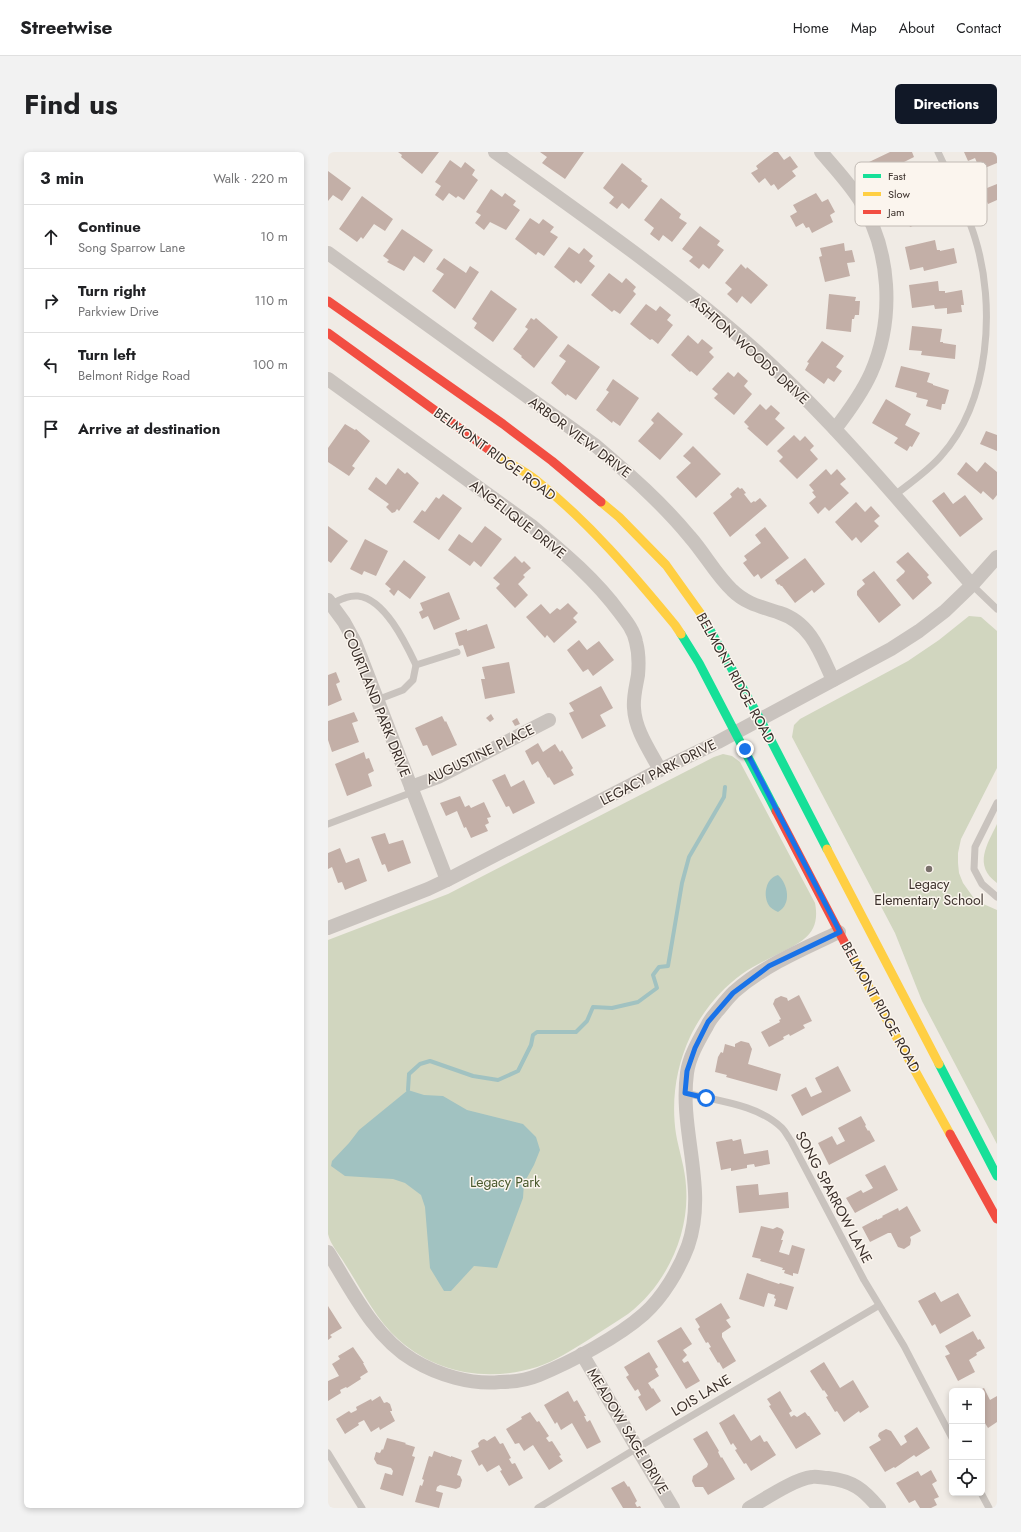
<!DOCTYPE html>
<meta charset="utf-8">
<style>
:root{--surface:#fff;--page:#f2f2f2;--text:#202124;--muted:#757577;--line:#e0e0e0;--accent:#111827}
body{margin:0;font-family:Jost,sans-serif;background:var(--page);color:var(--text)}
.controls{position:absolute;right:12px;bottom:12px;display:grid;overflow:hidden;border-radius:6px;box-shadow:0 2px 6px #0003}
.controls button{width:36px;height:36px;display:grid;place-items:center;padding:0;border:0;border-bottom:1px solid var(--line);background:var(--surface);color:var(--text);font:20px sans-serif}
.stop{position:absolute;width:12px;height:12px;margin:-9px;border:3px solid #1a73e8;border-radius:50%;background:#fff}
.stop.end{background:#1a73e8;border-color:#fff;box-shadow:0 1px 4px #0008}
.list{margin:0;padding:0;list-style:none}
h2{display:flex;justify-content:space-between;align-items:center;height:52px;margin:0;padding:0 16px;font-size:17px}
h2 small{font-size:13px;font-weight:400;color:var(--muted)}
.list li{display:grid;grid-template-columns:26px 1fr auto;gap:12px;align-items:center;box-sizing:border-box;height:64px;padding:0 16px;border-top:1px solid var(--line)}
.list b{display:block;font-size:15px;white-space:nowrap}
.list p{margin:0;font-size:13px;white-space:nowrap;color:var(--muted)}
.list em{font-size:13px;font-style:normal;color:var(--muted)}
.icon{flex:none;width:22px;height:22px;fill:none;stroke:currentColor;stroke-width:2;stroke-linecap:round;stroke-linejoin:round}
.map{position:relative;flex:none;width:669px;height:1356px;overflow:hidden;border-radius:6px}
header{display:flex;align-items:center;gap:24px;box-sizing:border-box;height:56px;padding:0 20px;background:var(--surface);border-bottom:1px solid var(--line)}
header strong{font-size:19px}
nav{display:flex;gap:22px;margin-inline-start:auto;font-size:14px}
.intro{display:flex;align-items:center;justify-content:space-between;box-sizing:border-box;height:96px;padding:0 24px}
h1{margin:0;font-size:28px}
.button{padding:10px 18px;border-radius:6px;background:var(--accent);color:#fff;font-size:14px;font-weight:700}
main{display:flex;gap:24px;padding:0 24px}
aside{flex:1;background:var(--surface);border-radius:6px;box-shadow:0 2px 6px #0003}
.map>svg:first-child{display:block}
.green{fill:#d1d6bf}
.water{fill:#a1c2c1}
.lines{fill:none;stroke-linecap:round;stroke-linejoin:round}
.stream{stroke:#a1c2c1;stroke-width:4}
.building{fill:#c3afa7}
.lane{stroke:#c9c3be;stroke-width:7}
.street{stroke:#c9c3be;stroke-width:14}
.fast{stroke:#16e098;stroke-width:9}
.slow{stroke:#ffcf43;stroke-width:9}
.jam{stroke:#f24e42;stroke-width:9}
.route{stroke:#1a73e8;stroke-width:5}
.poi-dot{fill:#7a716c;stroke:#fbf5ee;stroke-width:1.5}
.labels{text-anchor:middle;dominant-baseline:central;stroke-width:3;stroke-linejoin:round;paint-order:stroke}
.street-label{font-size:14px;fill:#3b302b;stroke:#fbf5ee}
.poi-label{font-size:14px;fill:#3b302b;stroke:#fbf5ee}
.park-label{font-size:14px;fill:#4a5a2e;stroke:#fbf5ee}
.key{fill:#fbf5ee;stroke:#c1bab4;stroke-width:1}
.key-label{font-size:11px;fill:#3b302b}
</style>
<header>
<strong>Streetwise</strong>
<nav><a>Home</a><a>Map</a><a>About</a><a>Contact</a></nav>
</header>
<div class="intro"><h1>Find us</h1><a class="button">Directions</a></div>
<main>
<aside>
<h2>3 min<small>Walk · 220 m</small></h2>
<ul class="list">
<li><svg class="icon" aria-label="ahead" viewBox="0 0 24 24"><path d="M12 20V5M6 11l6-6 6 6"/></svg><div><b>Continue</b><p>Song Sparrow Lane</p></div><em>10 m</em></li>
<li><svg class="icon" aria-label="right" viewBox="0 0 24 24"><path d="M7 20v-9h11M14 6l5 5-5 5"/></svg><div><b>Turn right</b><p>Parkview Drive</p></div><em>110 m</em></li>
<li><svg class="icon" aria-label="left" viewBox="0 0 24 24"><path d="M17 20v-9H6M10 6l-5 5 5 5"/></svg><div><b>Turn left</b><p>Belmont Ridge Road</p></div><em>100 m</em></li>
<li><svg class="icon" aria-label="arrive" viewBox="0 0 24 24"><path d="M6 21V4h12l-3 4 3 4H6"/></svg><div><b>Arrive at destination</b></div></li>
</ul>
</aside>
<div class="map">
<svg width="669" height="1356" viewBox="0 0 669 1356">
<rect width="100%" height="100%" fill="#f0ebe5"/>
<!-- green -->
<g class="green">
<path d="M641,464L653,465L669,479V616L633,687L630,701V711L631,721L635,731L645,745L653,751L669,758V992L594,849L567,781L464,585L466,573L472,567L580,509L611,488Z"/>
<path d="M395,602L404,604L412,610L487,751C493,782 474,790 450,802C438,808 426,814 414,822C392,838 374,860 362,885C348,915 343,949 348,982C351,999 357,1016 358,1034C362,1082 338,1133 300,1162C287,1171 273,1179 260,1188C244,1198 227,1209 209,1215C161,1230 109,1222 71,1188C48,1168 34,1138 17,1112C12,1103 2,1092 0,1082C0,1073 0,1062 0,1052C0,1033 0,1013 0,994C0,925 0,857 0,788L120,742L386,605Z"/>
<path d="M669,672V731C645,713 659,693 669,672Z"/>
</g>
<!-- water -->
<g class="water">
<path d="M450,723C460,732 464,752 450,760C446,758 442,756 440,752C435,742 438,726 450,723Z"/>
<path d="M80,938L96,943L115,944L139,958L195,972L208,985L212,998L206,1013L196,1031L195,1046L169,1116L146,1114L123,1139H116L102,1116L97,1055L93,1043L77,1031L65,1027L17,1024L3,1014L4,1009L21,991L31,978Z"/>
</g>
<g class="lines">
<!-- stream -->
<path class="stream" d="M80,938L81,922L92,912L102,909L145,924L170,928L190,919L203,893L205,883L209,880H248L259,869L265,855L284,856L310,850L329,836L325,823L331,815L340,814L354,731L361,705L396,645L397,635"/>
</g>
<!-- building -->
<g class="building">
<path d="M70,0H111L94,22L73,5L74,3Z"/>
<path d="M212,0H256L237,27L214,11L219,5Z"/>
<path d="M446,0H450L456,8L462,4L470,15L464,19L468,24L450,38L446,32L443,34L437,26L431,31L423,21L430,17L428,14Z"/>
<path d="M562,0H584L586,5L572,12L578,23L551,36L539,11Z"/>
<path d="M636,0H669V11L652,18L647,6L640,9Z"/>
<path d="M122,8L133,16L137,10L147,18L144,23L150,28L136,48L130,44L128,46L121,41L115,49L107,43L113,34L107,30Z"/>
<path d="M294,11L314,27L313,29L320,34L301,57L294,51L289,57L281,51L286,45L275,36Z"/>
<path d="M0,19L23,36L14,49L5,43L0,49Z"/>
<path d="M669,32V48L660,52L654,38Z"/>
<path d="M163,37L174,45L177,41L188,49L185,53L192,58L178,78L162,70L156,78L147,71L153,63L148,60Z"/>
<path d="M488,41L494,50L500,47L507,60L502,63L505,70L484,81L481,75L478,76L475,71L468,75L462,64L469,60L465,53Z"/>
<path d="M588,43L592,54L595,53L596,55L609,50L614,63L582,75L580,70L573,73L565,51Z"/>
<path d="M34,44L65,67L57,79L46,72L35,87L33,85L29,90L11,77Z"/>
<path d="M333,46L353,62L351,66L359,71L344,90L335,83L331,89L322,82L326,76L316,68Z"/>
<path d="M202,66L211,72L215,67L226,75L222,80L230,85L216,104L210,100L208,103L187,87Z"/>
<path d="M372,74L392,89L389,93L396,98L381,117L375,112L371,117L361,109L365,105L354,97Z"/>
<path d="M74,77L105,98L96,111L86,104L76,119L59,110L61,108L55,104Z"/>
<path d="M607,88L609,98H612V99L626,96L629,111L596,119L595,115L582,118L577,95Z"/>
<path d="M516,91L517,99L524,98L527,110L519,111L522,124L497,130L491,105L494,104L492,96Z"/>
<path d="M241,95L251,102L256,96L265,104L261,109L267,114L253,132L248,128L246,131L226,115Z"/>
<path d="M116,106L138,121L142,114L151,120L127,157L104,139L116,122L108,117Z"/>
<path d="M413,112L418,117L419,115L440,133L423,152L414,144L409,151L399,142L404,137L397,131Z"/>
<path d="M281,121L294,131L298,126L308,135L305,139L308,142L292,162L286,158L284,160L263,143Z"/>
<path d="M610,129L611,139H617V141L634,138L636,153H633L634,160L619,162V156L607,157L606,153L584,156L581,133Z"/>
<path d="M163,138L189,157L165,190L146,176L149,171L144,167Z"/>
<path d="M501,142L528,145L527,149H532L531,163H527L526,167H524L523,180L498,177Z"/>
<path d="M318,152L328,159L332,154L343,163L339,168L345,173L330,192L324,187L322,188L302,172Z"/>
<path d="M203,166L206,168L208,166L230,185L206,216L193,205L194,204L185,197L200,177L197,175Z"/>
<path d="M584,174L614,177L612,190H615V191L628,193L627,207L593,203L594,199L581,198Z"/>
<path d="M360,183L370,192L374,187L385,196L381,200L386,205L369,224L363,219L362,220L343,203Z"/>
<path d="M494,189L516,204L508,215L514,219L506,230L500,226L496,232L477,218L481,211L479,210Z"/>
<path d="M240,192L272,215L248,248L239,242L238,244L223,231L238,209L231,204Z"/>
<path d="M573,214L602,221L599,230L605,232V233L621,238L617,252H614L613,258L598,254L600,248L588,245L589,241L567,235Z"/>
<path d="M400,220L406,225L410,220L420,229L416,234L424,242L406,263L386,246L390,242L384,237Z"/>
<path d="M285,227L311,246L292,274L285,269L284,271L268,258L281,240L278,238Z"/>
<path d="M558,247L583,262L577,273L592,281L584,295L582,294L579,299L566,291L570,286L544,271Z"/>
<path d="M432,252L438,258L443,253L452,261L447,267L457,276L439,294L419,276L421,275L416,270Z"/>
<path d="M330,260L355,282L332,308L310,289L326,271L323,268Z"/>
<path d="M17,272L27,278L28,277L42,289L24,314L27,316L21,324L0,310V296Z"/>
<path d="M658,279L669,283V299L652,292Z"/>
<path d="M466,283L472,289L477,284L486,294L482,298L490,307L469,327L451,309L455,305L449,299Z"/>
<path d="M365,294L393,322L368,346L348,325L363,311L355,304Z"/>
<path d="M638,310L649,320L657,310L669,320V343L665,348L655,339L653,342L629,322Z"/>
<path d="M70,316L77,322L79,320L91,331L71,359L69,357L67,360L64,361L58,355L61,352L40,337L48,325L58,333Z"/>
<path d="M498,317L503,323L509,317L518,327L512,332L521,341L501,359L497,355L490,362L481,351L488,345L484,340L486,339L481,333Z"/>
<path d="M410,335L412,337L414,336L418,341L416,342L423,351L426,349L427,350L432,346L439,354L402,385L385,361L404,345L402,342Z"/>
<path d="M616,340L625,352L637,343L655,367L632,385L604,349Z"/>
<path d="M115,342L134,356L111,388L85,370L94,358L97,360L108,345L111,347Z"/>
<path d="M528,350L537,360L543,354L552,364L546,369L551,374L533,391L528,385L524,389L507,370Z"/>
<path d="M0,374L20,389L3,411L0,409Z"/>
<path d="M157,374L174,387L153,415L146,409L142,414L120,398L131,382L144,391Z"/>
<path d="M437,375L461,406L433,427L430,422L426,425L415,411L419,408L416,404L433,391L427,383Z"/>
<path d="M37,387L60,399L48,424L36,419L34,423L22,417Z"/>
<path d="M580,400L601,423L599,425L604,431L585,448L568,428L576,421L577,419L568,410Z"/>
<path d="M187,404L194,411L196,409L203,416L195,423L197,425L190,432L200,443L187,456L168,436L172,432L165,426Z"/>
<path d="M477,406L497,432L486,441L484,438L467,451L454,434H453L451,432L450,433L447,428Z"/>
<path d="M76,408L98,425L82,447L70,438L66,444L61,439L63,437L57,432Z"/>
<path d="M546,419L573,453L551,471L529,443V439L537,432L534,428Z"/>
<path d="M121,440L132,467L106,478L100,464L94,467L91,460L95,458L92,451Z"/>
<path d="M240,451L250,461L245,466L249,470L226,491L219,483L217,486L198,465L213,452L222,462L229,456L232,458Z"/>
<path d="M159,472L167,496L139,505L135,493L131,494L127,481L139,477V479Z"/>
<path d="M251,488L259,498L271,489L286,508L265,524L260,517L255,520L239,498Z"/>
<path d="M181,510L187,541L157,547L153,527H157L154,515Z"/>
<path d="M8,520L12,530L8,532L14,548L0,554V523Z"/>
<path d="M273,534L285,556L272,563L278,574L254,587L241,561L246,559L241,551Z"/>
<path d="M26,560L30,569L24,571L31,590L4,600L0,588V569Z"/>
<path d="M163,562L166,567L162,570L158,566Z"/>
<path d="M114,564L117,570L118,569L129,593L104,604L99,593L95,594L87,576Z"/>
<path d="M189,566L192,572L187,574L184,569Z"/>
<path d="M210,591L215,600L227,592L232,600L234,598L245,616L243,618L246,623L226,633L221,625L220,626L210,609L204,613L197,599Z"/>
<path d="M36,600L38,607L41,606L46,619L40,622L44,634L19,644L7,612Z"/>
<path d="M177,622L183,635L196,628L207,651L185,662L181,654L178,655L164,628Z"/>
<path d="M132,644L137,655L141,653L143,656L156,650L163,665L159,666L161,671L157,673L160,679L143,686L138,675L136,676L129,659L118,664L112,651Z"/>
<path d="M57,681L61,692L75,688L83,711L60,720L57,712L54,713L43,685Z"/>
<path d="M12,696L18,711L31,706L39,729L17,738L14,730L10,731L4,715L0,717V701Z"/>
<path d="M471,843L484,869L475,873L477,876L462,884L461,882L455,885L456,887L441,895L433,880L452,870L451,868L453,867L445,852L447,847L453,844L459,846L460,849Z"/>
<path d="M413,889L421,891L424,897L420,912L453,922L449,939L398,925L399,923L387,920L390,905L393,900L395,901L397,892L407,895V892Z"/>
<path d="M510,914L523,939L474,964L463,943L478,935L483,945L494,940L487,926Z"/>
<path d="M533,964L538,973L537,974L540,979L541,978L547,989L501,1013L490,991L504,984L509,993L517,989L510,976Z"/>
<path d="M404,987L405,989L413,987L416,1002L440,998L442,1012L427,1015L426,1012L419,1013V1016L403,1019V1016L393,1018L388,990Z"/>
<path d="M557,1013L570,1038L527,1061L518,1046L533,1038L535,1041L545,1036L537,1023Z"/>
<path d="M430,1032L431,1043L460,1040L461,1056L411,1061L408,1034Z"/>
<path d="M579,1054L593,1079L582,1085L583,1088L582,1093L576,1097L570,1095L563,1081H560L542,1090L534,1075L549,1067V1068L555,1065L554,1064L570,1056L571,1059Z"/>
<path d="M433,1074L445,1077L449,1075L454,1077L456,1080L453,1088H455L451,1100L461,1103L464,1093L477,1097L470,1122L465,1121V1124L456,1121L457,1118H454L455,1116L432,1109L433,1107L424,1105Z"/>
<path d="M419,1121L451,1132L452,1131L466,1135L459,1158L446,1154L448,1147L446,1146L447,1143L440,1141L436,1155L411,1147Z"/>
<path d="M607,1140L613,1150L630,1141L643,1164L612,1182L607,1172L604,1174L590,1149Z"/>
<path d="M393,1151L402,1166L398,1168L403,1175L394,1181V1185L408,1209L395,1217L391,1210L390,1211L381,1196L383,1195L380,1190L378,1191L370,1177L372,1175L367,1167Z"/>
<path d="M0,1154L14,1176L2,1183L4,1185L0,1188Z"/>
<path d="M353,1175L364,1192L355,1198L359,1203L354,1208L356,1211L360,1209L372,1229L358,1237L329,1189Z"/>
<path d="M645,1179L650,1188L652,1187L657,1196L648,1201L649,1203L641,1208L647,1220L630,1229L617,1204L622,1202L617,1194Z"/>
<path d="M25,1195L36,1211H35L40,1220L32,1225L33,1227L19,1236L18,1235L12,1238L13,1241L0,1249V1229L11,1224L4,1212L12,1207L10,1204Z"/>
<path d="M321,1200L330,1215L327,1217L331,1224L320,1231L324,1237L325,1236L333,1249L318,1259L310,1245L313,1243L310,1237L307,1239L298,1225L301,1223L296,1215Z"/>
<path d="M496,1210L512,1236L525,1228L541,1255L532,1261L531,1259L516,1270L509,1259L507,1260L498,1245L500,1244L496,1238L495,1239L482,1219Z"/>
<path d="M656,1236L662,1248L669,1244V1270L660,1276L655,1268L654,1269V1239H650Z"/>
<path d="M240,1239L246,1250L249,1248L258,1264H256L259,1270L262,1268L273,1290L259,1297L244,1271L233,1278L229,1270L227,1272L216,1253Z"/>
<path d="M452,1239L464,1259L461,1261L463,1265L466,1263L469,1265L477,1260L480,1264H481L493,1282L468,1297L441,1254L443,1253L439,1247Z"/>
<path d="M52,1244L56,1251L59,1250L62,1252L64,1258V1259H62L67,1269L52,1278L51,1275L43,1280L36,1268L30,1271L31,1273L17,1282L8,1267L21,1259L23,1261L29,1258L28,1255L43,1247L44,1249Z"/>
<path d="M202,1260L209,1270L211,1269L221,1284L218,1286L221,1290L224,1289L233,1303L231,1304L235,1309L221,1318L205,1293L196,1299L191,1291L187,1292L178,1277L194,1267L193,1265Z"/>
<path d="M406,1262L423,1289L432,1283L436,1290L439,1289L448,1303L423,1319L418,1311L416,1312L407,1298L409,1297L405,1291L403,1293L391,1271Z"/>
<path d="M589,1275L602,1296L588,1305L586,1303L567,1316L566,1315L557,1320L541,1295L553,1288L550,1284L551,1281L558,1277L563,1279L573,1294L579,1290L576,1284Z"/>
<path d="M379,1279L391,1299L390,1300L393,1306L394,1305L407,1327L380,1343L375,1335H367L364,1329L365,1324L379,1315L380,1312L365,1287Z"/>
<path d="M167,1284L172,1292L175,1291L183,1306L181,1307L184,1312L187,1311L195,1326L181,1334L172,1319L174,1318L171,1313L159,1320L154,1312L151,1314L143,1299L151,1295L150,1291L153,1288L156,1287L159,1289Z"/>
<path d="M59,1286L78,1291L77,1292L87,1295L84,1304L87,1305L75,1344L52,1337L57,1321L64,1323L65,1319L63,1316L49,1312L46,1307L48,1300L52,1301L54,1297L55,1298Z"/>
<path d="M106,1299L123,1305V1304L134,1308L129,1323L132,1324L134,1328L132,1335L128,1337L112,1333L109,1335L108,1339L115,1341L111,1356L87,1350L92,1333L94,1334L96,1328L94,1327L101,1304L104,1305Z"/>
<path d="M603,1318L609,1329L604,1332L611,1345L606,1347L609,1353L603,1356H592L587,1348L581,1351L568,1331L590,1319L593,1324Z"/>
<path d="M296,1329L300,1335L301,1334L309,1349L307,1351L309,1355L312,1354L313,1356H295L283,1336Z"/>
</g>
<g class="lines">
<!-- lane -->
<g class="lane">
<path d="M567,343C582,331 600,319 613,304C662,250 668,153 647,86C638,56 623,28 610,0"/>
<path d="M644,433L669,457"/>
<path d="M3,452C12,448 20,443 30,444C57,447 78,492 88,513L85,528L75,538L49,548"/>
<path d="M88,513L129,500"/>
<path d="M669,651L647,695L646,717L654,732L669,745"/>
<path d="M0,672L85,640"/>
<path d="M357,941C389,949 429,952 454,976C458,980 460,985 463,989L536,1128L576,1194L624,1286"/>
<path d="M0,1301L34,1356"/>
<path d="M653,1341L661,1356"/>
<path d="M210,1356L309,1296L550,1154"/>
</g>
<!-- street -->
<g class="street">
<path d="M167,0C256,64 346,126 428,199C507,271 575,353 644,433"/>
<path d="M493,0C506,15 520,30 531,47C563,98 567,166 543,221C534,241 521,259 507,277"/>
<path d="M0,101L268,294C302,323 334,351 362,385C377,402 388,423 404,438C418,452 434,455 452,461C483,471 493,502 505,528"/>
<path d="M0,227L205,375C236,401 268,428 292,461C299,470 306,479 308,490C311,501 311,512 310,523C308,535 305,545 306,556C307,578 322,599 332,618"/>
<path d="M0,448L16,470L27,490L119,728"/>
<path d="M83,635L110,625L221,568"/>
<path d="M0,776L100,737L119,728L332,618L390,590L563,497L591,479L617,459L644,433L669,405"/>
<path d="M0,1100C23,1137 46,1185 85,1208C110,1223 143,1233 172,1230C184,1230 199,1228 211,1223C243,1210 290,1185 316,1162C335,1145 351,1118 360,1094C380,1036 351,980 359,921C361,905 371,888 379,874C382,867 387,862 392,856C396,851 401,845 406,840C437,813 475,797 511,780"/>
<path d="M254,1202L309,1296L345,1356"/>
<path d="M421,1356C437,1347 466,1327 484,1325C489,1324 495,1326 500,1326C525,1329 535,1337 551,1356"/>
</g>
<!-- fast -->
<g class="fast">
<path d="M373,462L432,567L499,697"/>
<path d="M353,482L371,511L448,659"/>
<path d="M611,912L669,1024"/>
</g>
<!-- slow -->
<g class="slow">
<path d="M167,302C180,311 195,318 208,328C261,370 304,421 347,473L353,482"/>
<path d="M273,350L291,365L338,413L373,462"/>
<path d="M499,697L611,912"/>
<path d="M522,801L622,982"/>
</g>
<!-- jam -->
<g class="jam">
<path d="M0,149L175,272L224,309L273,350"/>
<path d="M0,181L167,302"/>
<path d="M448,659L522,801"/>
<path d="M622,982L669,1067"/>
</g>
</g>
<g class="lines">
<!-- route -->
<path class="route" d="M378,946L357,941L359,919L367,896L380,870L405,841L441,814L512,780L417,597"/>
</g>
<!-- markers -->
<circle class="poi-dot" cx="601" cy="717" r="4"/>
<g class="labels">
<!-- street labels -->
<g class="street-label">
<text transform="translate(422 198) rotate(42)">ASHTON WOODS DRIVE</text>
<text transform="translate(252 285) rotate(37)">ARBOR VIEW DRIVE</text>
<text transform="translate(167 302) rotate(36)">BELMONT RIDGE ROAD</text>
<text transform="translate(190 367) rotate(38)">ANGELIQUE DRIVE</text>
<text transform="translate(408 526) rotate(61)">BELMONT RIDGE ROAD</text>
<text transform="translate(49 551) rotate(68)">COURTLAND PARK DRIVE</text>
<text transform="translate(152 602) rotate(-26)">AUGUSTINE PLACE</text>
<text transform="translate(330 620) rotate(-27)">LEGACY PARK DRIVE</text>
<text transform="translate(553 855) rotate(61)">BELMONT RIDGE ROAD</text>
<text transform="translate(506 1045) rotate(62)">SONG SPARROW LANE</text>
<text transform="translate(373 1243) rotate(-31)">LOIS LANE</text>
<text transform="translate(300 1279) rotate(59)">MEADOW SAGE DRIVE</text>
</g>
<!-- poi labels -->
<g class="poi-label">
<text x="601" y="732">Legacy<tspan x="601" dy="16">Elementary School</tspan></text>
</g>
<!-- park labels -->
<g class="park-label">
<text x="177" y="1030">Legacy Park</text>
</g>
</g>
<!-- legend -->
<rect x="527" y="10" width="132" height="64" rx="6" class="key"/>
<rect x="535" y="22" width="18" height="4" fill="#16e098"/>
<rect x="535" y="40" width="18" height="4" fill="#ffcf43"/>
<rect x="535" y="58" width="18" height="4" fill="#f24e42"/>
<g class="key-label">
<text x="560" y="28">Fast</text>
<text x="560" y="46">Slow</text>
<text x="560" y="64">Jam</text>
</g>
</svg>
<div class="controls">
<button>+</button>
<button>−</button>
<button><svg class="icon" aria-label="locate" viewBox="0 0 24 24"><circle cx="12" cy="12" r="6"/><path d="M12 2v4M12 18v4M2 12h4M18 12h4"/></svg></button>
</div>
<div class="stop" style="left:378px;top:946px"></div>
<div class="stop end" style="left:417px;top:597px"></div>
</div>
</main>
